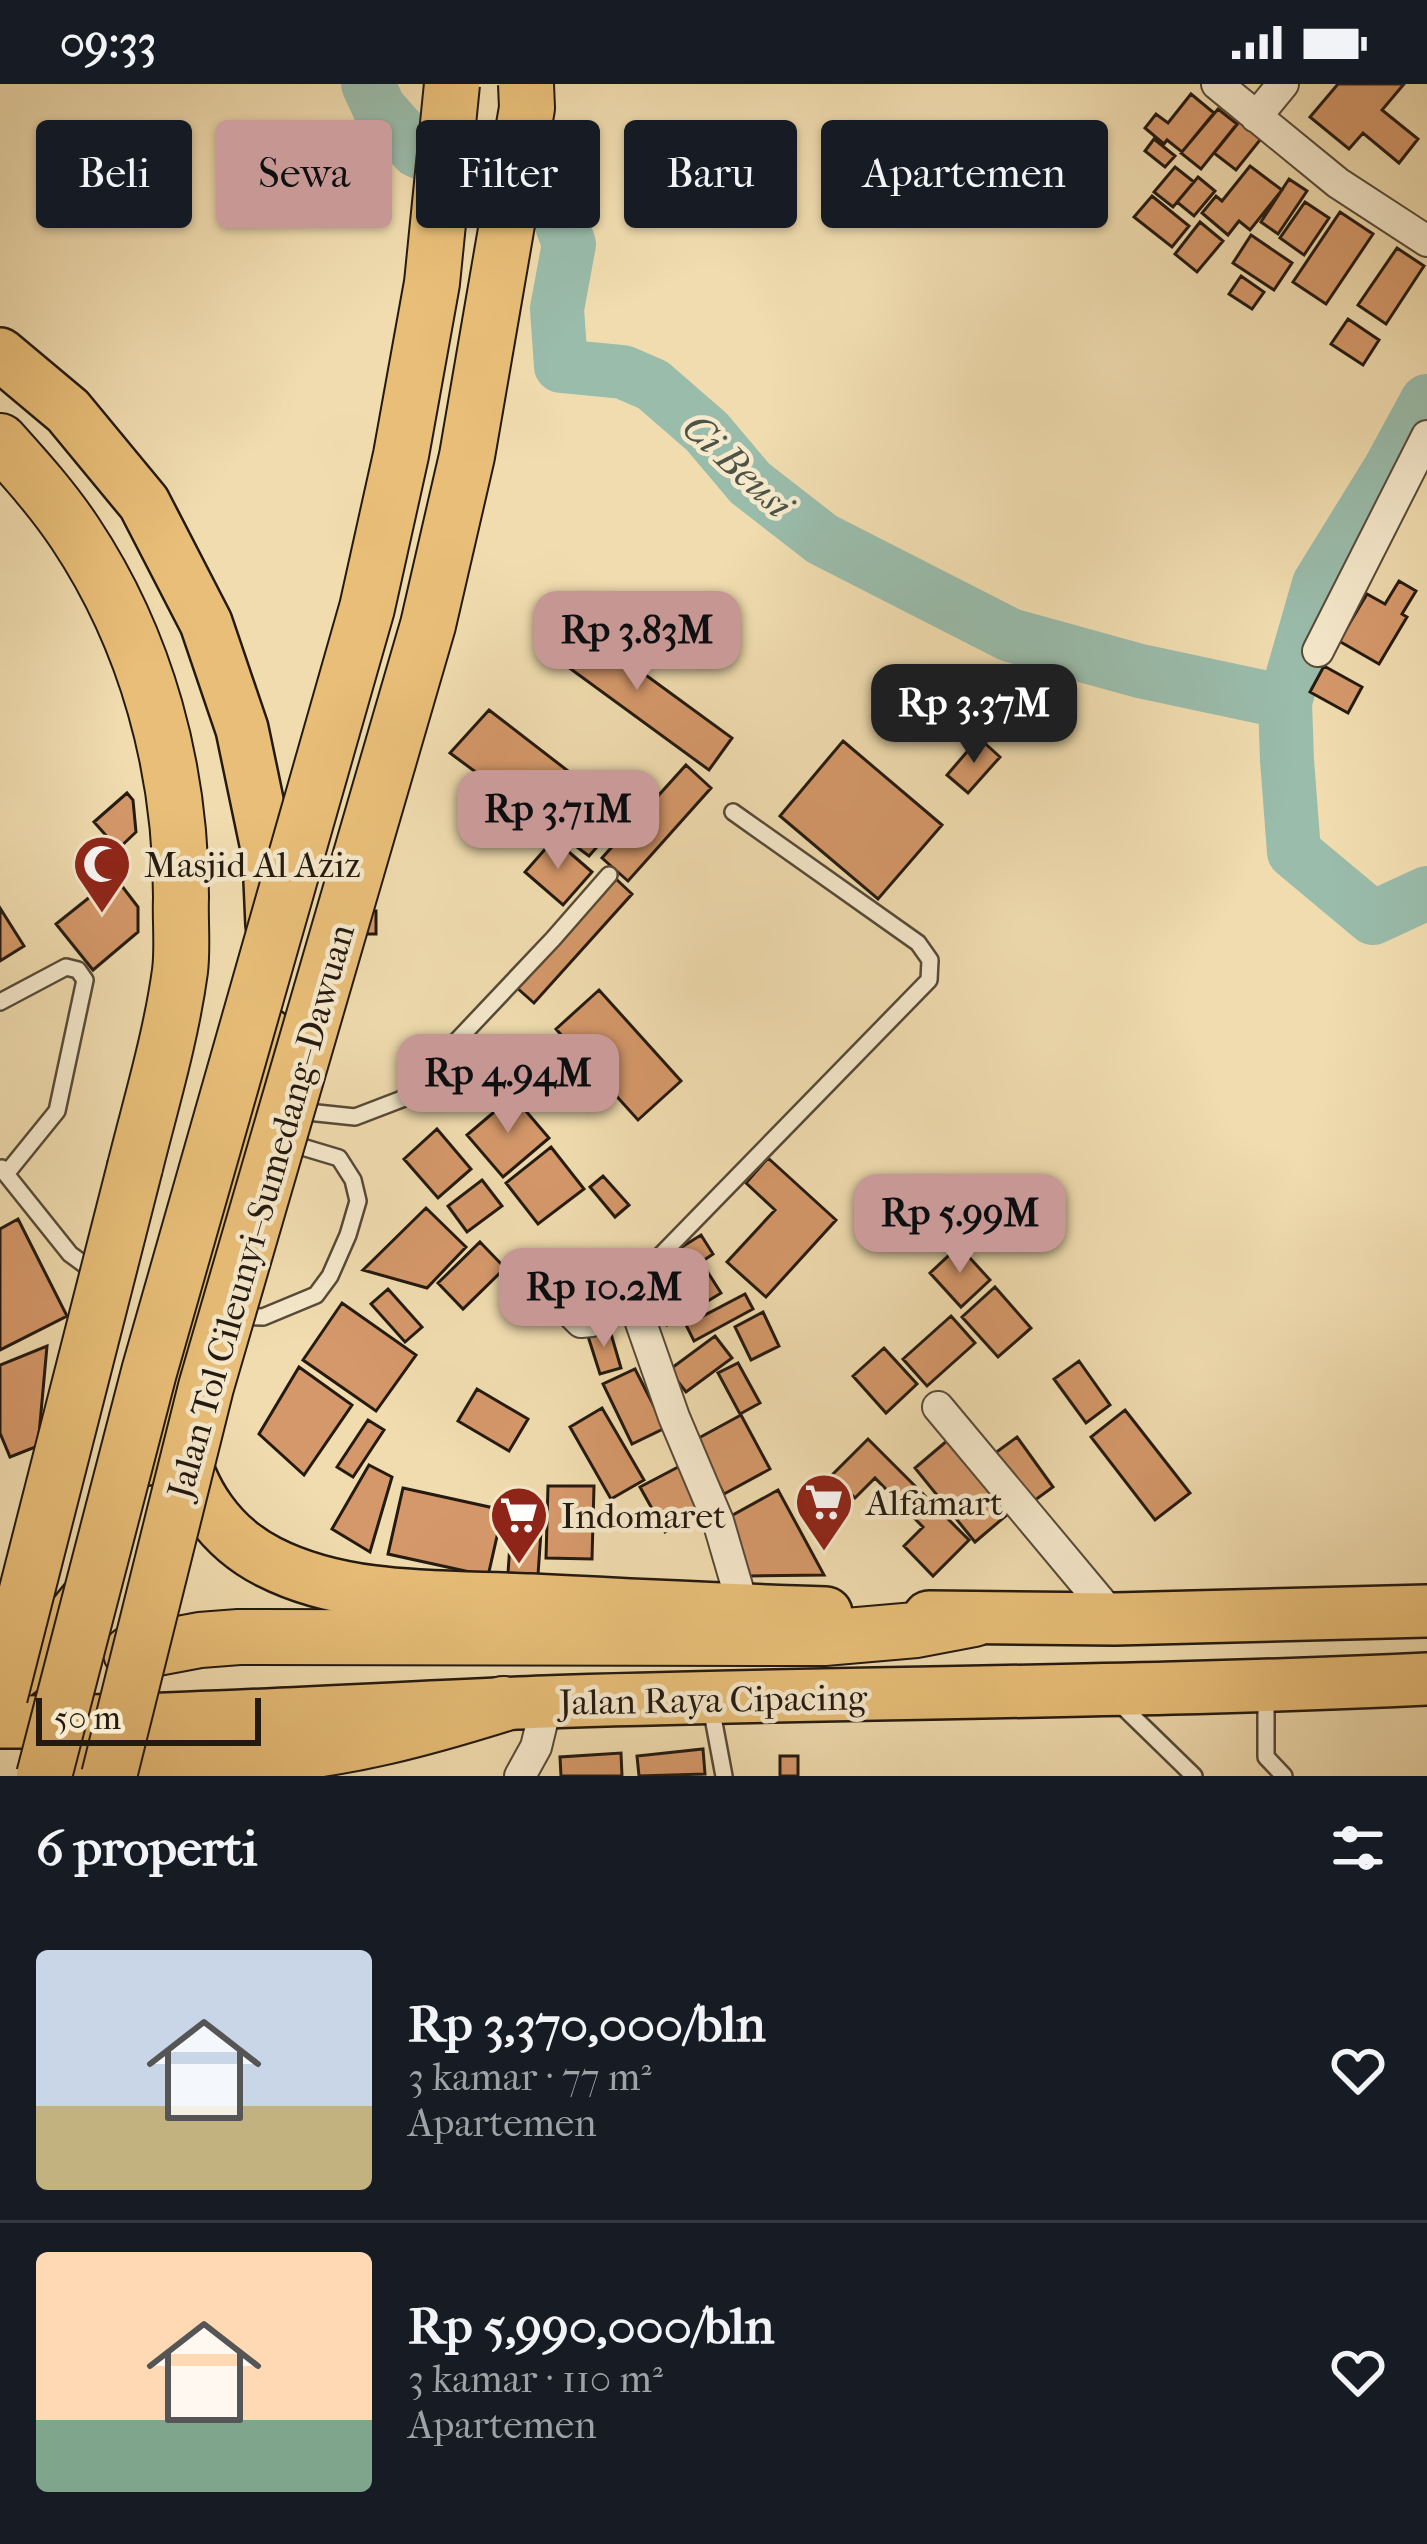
<!DOCTYPE html>
<html lang="id">
<head>
<meta charset="utf-8">
<style>
	:root { --surface:#171b24; --page:#20242c; --text:#f1f3f6; --muted:#9ea1a6; --line:#363941; --accent:#c59692 }
	body { margin:0; font-family:"IM FELL French Canon",serif; background:var(--page); color:var(--text); height:100vh; display:flex; flex-direction:column; font-size:45px; white-space:nowrap }
	* { box-sizing:border-box; margin:0 }
	p { font-size:39px; color:var(--muted) }
	.icon { flex:none; width:66px; height:66px; fill:none; stroke:currentColor; stroke-width:2; stroke-linecap:round; stroke-linejoin:round }
	.map { position:relative; height:1692px; overflow:hidden }
	.panel { display:flex; flex-direction:column; background:var(--surface); flex:1 }
	.panel>* { flex:none }
	.guide { position:absolute; left:36px; top:36px; width:1356px; height:108px; display:flex; gap:24px }
	.scale { position:absolute; left:36px; bottom:30px; width:225px; box-sizing:border-box; padding-left:12px; border:6px solid #241a10; border-top:0; font-size:33px; line-height:42px; white-space:nowrap; color:#241a10; -webkit-text-stroke:9px #f5e8cb; paint-order:stroke }
	.price { position:absolute; translate:-50% -102px; padding:0 27px; border-radius:24px; background:var(--accent); color:#111; font-size:39px; line-height:78px; filter:drop-shadow(0 3px 6px #0008) }
	.price::after { content:''; position:absolute; left:50%; top:72px; width:36px; height:27px; margin-left:-18px; background:inherit; clip-path:polygon(0 0,100% 0,50% 100%) }
	.price.current { background:#222; color:#fff }
	ul { padding:0; list-style:none }
	li { display:flex; align-items:center; gap:36px; height:300px; padding:0 36px }
	li+li { border-top:3px solid var(--line) }
	li span { display:grid; place-items:center; flex:none; width:336px; height:240px; border-radius:12px; color:#555 }
	li>.icon { margin-inline-start:auto }
	span .icon { width:144px; height:144px; fill:#fffc; stroke-width:1 }
	li b { font-size:51px }
	h2 { display:flex; justify-content:space-between; align-items:center; height:144px; padding:0 36px; font-size:51px }
	.pill { padding:0 42px; border-radius:12px; background:var(--surface); box-shadow:0 3px 9px #0004; font-size:42px; line-height:108px }
	.pill.current { background:var(--accent); color:#111 }
	.status { display:flex; justify-content:space-between; align-items:center; height:84px; padding:0 60px; background:var(--surface); direction:ltr }
	.status svg { height:33px; fill:currentColor }
	.map>svg:first-child { display:block }
</style>
</head>
<body>
<div class="status"><b>09:33</b><svg viewBox="0 0 49 12"><path d="M0 12V9h3v3zM5 12V6h3v6zM10 12V3h3v9zM15 12V0h3v12zM26 1h20v11H26zM47 4h2v5h-2z"/></svg></div>
<div class="map">
<svg width="1427" height="1692" viewBox="0 0 1427 1692">
	<rect width="100%" height="100%" fill="#f0dcaf"/>
	<filter id="stains"><feTurbulence type="fractalNoise" baseFrequency=".00167" numOctaves="4"/><feColorMatrix values="0 0 0 0 .2 0 0 0 0 .09 0 0 0 0 .02 0 0 0 .5 -.17"/></filter>
	<radialGradient id="worn" r=".72"><stop offset=".6" stop-color="#630" stop-opacity="0"/><stop offset="1" stop-color="#630" stop-opacity=".3"/></radialGradient>
	<g fill="none" stroke-linecap="round" stroke-linejoin="round">
		<path stroke="#9abcab" stroke-width="54" d="M368,0L379,24L417,67L555,122L569,160L557,225L561,282L623,288L653,301L707,348L750,399L822,455L1010,551L1140,587L1285,618
			M1427,317L1390,385L1319,500L1285,618L1287,676L1294,768L1373,834L1427,809"/>
	</g>
	<path fill="#d5986a" stroke="#241a10" stroke-width="3" d="M1338,0H1404L1382,26L1418,55L1399,79L1363,49L1349,65L1310,33Z
		M1191,10L1214,29L1182,68L1167,56L1164,60L1145,44L1156,30L1168,39Z
		M1218,25L1237,40L1201,85L1181,69Z
		M1243,33L1264,51L1236,86L1214,69Z
		M1154,55L1175,72L1165,83L1145,67Z
		M1250,82L1282,106L1250,146L1239,137L1228,151L1202,129L1216,112L1222,117Z
		M1175,83L1194,98L1173,123L1154,108Z
		M1198,93L1215,107L1194,132L1177,118Z
		M1289,95L1307,107L1278,150L1261,138Z
		M1152,112L1189,142L1172,163L1134,133Z
		M1305,118L1329,134L1304,171L1280,154Z
		M1340,128L1373,150L1326,220L1293,198Z
		M1200,138L1223,157L1197,188L1175,170Z
		M1251,151L1292,179L1274,206L1233,179Z
		M1397,164L1424,182L1386,240L1358,221Z
		M1241,192L1264,208L1252,225L1229,210Z
		M1348,235L1379,256L1363,281L1331,260Z
		M1399,497L1416,507L1402,530L1407,533L1379,580L1339,557L1367,510L1385,520Z
		M565,532L732,654L709,686L542,564Z
		M1324,582L1362,603L1348,629L1310,608Z
		M489,626L625,731L589,772L450,669Z
		M979,654L1000,673L968,709L947,691Z
		M843,657L942,741L878,815L780,732Z
		M686,681L711,704L628,797L602,774Z
		M127,709L133,716L136,748L118,765L94,738Z
		M554,755L592,788L563,821L525,788Z
		M115,793L138,823V848L93,886L56,840Z
		M615,794L632,810L534,919L516,903Z
		M0,824L24,862L0,877Z
		M350,827H376V850H349Z
		M599,906L681,997L638,1036L556,945Z
		M513,1012L549,1054L503,1093L467,1051Z
		M437,1045L471,1085L438,1114L404,1075Z
		M551,1063L584,1105L538,1140L506,1099Z
		M768,1074L836,1136L766,1213L727,1178L775,1126L746,1099Z
		M603,1092L629,1121L615,1133L590,1103Z
		M482,1096L502,1122L467,1148L448,1122Z
		M426,1124L466,1163L427,1204L363,1186Z
		M18,1135L67,1232L0,1266V1145Z
		M701,1151L713,1170L682,1191L669,1171Z
		M480,1158L505,1184L463,1225L438,1199Z
		M959,1162L990,1196L961,1223L930,1189Z
		M707,1187L721,1209L703,1220L690,1198Z
		M666,1188L689,1227L667,1241L644,1201Z
		M995,1203L1031,1244L998,1273L962,1233Z
		M388,1205L422,1243L405,1258L371,1220Z
		M745,1210L753,1225L694,1257L686,1241Z
		M342,1219L416,1271L376,1327L303,1276Z
		M763,1228L779,1262L751,1276L735,1243Z
		M951,1232L975,1259L927,1302L903,1275Z
		M609,1243L621,1284L600,1290L587,1249Z
		M715,1252L732,1274L686,1308L669,1286Z
		M47,1262L38,1362L10,1373L0,1349V1281Z
		M884,1264L917,1300L886,1329L853,1292Z
		M1079,1277L1110,1321L1086,1339L1054,1295Z
		M738,1279L760,1319L740,1330L718,1289Z
		M299,1283L352,1321L304,1391L259,1350Z
		M635,1285L665,1344L632,1360L603,1300Z
		M477,1305L528,1335L509,1367L458,1337Z
		M602,1324L644,1396L611,1415L570,1343Z
		M1125,1326L1190,1409L1155,1436L1091,1353Z
		M741,1331L770,1385L724,1410L695,1356Z
		M368,1336L384,1346L353,1393L337,1383Z
		M1017,1353L1053,1403L1027,1422L991,1372Z
		M868,1355L969,1456L933,1492L904,1462L923,1443L875,1394L855,1414L832,1391Z
		M948,1356L1008,1430L975,1458L915,1384Z
		M369,1381L392,1393L370,1468L332,1445Z
		M682,1381L706,1426L665,1448L640,1403Z
		M548,1402H594L592,1475L546,1474Z
		M403,1404L503,1426L488,1492L388,1470Z
		M778,1406L824,1491L749,1492L731,1432Z
		M512,1431L542,1433L538,1491L508,1489Z
		M703,1665L705,1690L639,1692L637,1672Z
		M621,1669L622,1692H561L560,1673Z
		M780,1672H798V1692H780Z"/>
	<g fill="none" stroke-linecap="round" stroke-linejoin="round">
		<defs>
			<path id="service" d="M0,918L66,883L78,886L85,896L57,1027L6,1090L2,1084
				M298,1027L355,1033L402,1015L553,855L609,791
				M6,1090L70,1170L96,1189
				M622,1211L929,896L930,876L918,859L733,728
				M236,1232L263,1233L316,1211L330,1192L348,1151L358,1117L353,1096L339,1074L289,1059
				M1266,1606V1673L1284,1692
				M1119,1619L1194,1692
				M711,1623L724,1692"/>
			<path id="minor" d="M1217,0L1338,99L1427,157
				M1256,33L1283,0
				M1318,567L1427,352
				M537,1194L581,1238L592,1237L622,1211L632,1213L674,1333L718,1437L744,1526
				M938,1323L1115,1535
				M520,1692L536,1663L547,1618"/>
			<path id="trunk" d="M0,270L68,327L144,419L206,539L242,645L269,774L272,841
				M180,1356C189,1408 221,1454 269,1478C347,1518 445,1512 531,1516C629,1521 727,1526 826,1529
				M148,1375C197,1237 242,1094 266,949
				M929,1533L1115,1535L1427,1527
				M0,1602L43,1569L92,1509
				M0,1638C182,1638 363,1625 545,1618C839,1608 1133,1609 1427,1595"/>
			<path id="motorway" d="M0,357C27,387 53,416 75,449C147,557 181,685 181,813C180,837 183,863 180,887C171,953 151,1019 135,1083
				M131,1569L200,1556L239,1553L824,1554L916,1546L974,1535
				M68,1692C134,1674 201,1676 269,1671C350,1665 426,1644 503,1620"/>
		</defs>
		<use href="#service" stroke="#574a38" stroke-width="20"/>
		<use href="#minor" stroke="#574a38" stroke-width="34"/>
		<use href="#trunk" stroke="#241a10" stroke-width="56"/>
		<use href="#motorway" stroke="#241a10" stroke-width="58"/>
		<use href="#service" stroke="#f5e8cb" stroke-width="15"/>
		<use href="#minor" stroke="#f5e8cb" stroke-width="30"/>
		<use href="#trunk" stroke="#e8be78" stroke-width="51"/>
		<use href="#motorway" stroke="#e8be78" stroke-width="54"/>
		<defs>
			<path id="motorway-bridge" d="M0,1612L135,1083
				M44,1692L149,1288L367,524L401,371L432,199L452,0
				M109,1692L206,1303L428,541L467,372L527,24L526,0"/>
		</defs>
		<use href="#motorway-bridge" stroke="#241a10" stroke-width="58" stroke-linecap="butt"/>
		<use href="#motorway-bridge" stroke="#e8be78" stroke-width="54"/>
	</g>
	<defs>
		<symbol id="mosque-pin" viewBox="-11 -11 22 30"><path d="M0 17L-7.5 6A9.5 9.5 0 1 1 7.5 6Z" fill="#8f2418" stroke="#f5e8cb"/><path d="M3.5-4.9A6 6 0 1 0 3.5 4.9A5 5 0 1 1 3.5-4.9Z" fill="#fff"/></symbol>
		<symbol id="supermarket-pin" viewBox="-11 -11 22 30"><path d="M0 17L-7.5 6A9.5 9.5 0 1 1 7.5 6Z" fill="#8f2418" stroke="#f5e8cb"/><path d="M-6-5.5h2.5l.6 2H6L4.5 2H-2.5L-4.4-4H-6ZM-1.5 3.2a1.3 1.3 0 1 0 .1 0ZM3 3.2a1.3 1.3 0 1 0 .1 0Z" fill="#fff"/></symbol>
	</defs>
	<g fill-rule="evenodd">
		<use href="#mosque-pin" x="69" y="747" width="66" height="90"/>
		<use href="#supermarket-pin" x="791" y="1385" width="66" height="90"/>
		<use href="#supermarket-pin" x="486" y="1398" width="66" height="90"/>
	</g>
	<g text-anchor="middle" stroke-width="9" stroke-linejoin="round" paint-order="stroke">
		<g font-size="36" fill="#241a10" stroke="#f5e8cb" text-anchor="start">
			<text x="144" y="793">Masjid Al Aziz</text>
			<text x="866" y="1431">Alfamart</text>
			<text x="561" y="1444">Indomaret</text>
		</g>
		<g font-size="36" fill="#241a10" stroke="#f5e8cb">
			<text transform="translate(260 1127) rotate(-74)" y="13">Jalan Tol Cileunyi–Sumedang–Dawuan</text>
			<text transform="translate(713 1615) rotate(-1)" y="13">Jalan Raya Cipacing</text>
		</g>
		<g font-size="39" font-style="italic" fill="#4d5346" stroke="#f5e8cb">
			<text transform="translate(738 381) rotate(43)" y="14">Ci Beusi</text>
		</g>
	</g>
	<rect width="100%" height="100%" filter="url(#stains)"/>
	<rect width="100%" height="100%" fill="url(#worn)"/>
</svg>
<div class="scale">50 m</div>
<b class="price" style="left:637px;top:609px">Rp 3.83M</b>
<b class="price current" style="left:974px;top:682px">Rp 3.37M</b>
<b class="price" style="left:558px;top:788px">Rp 3.71M</b>
<b class="price" style="left:508px;top:1052px">Rp 4.94M</b>
<b class="price" style="left:960px;top:1192px">Rp 5.99M</b>
<b class="price" style="left:604px;top:1266px">Rp 10.2M</b>
<div class="guide">
<a class="pill">Beli</a>
<a class="pill current">Sewa</a>
<a class="pill">Filter</a>
<a class="pill">Baru</a>
<a class="pill">Apartemen</a>
</div>
</div>
<section class="panel">
<h2>6 properti<svg class="icon" aria-label="filters" viewBox="0 0 24 24"><path d="M4 7h16M4 17h16"/><circle cx="9" cy="7" r="2"/><circle cx="15" cy="17" r="2"/></svg></h2>
<ul>
<li><span style="background:linear-gradient(#c9d6e8 65%,#c2b280 0)"><svg class="icon" aria-label="home" viewBox="0 0 24 24"><path d="M3 11l9-7 9 7M6 9v11h12V9"/></svg></span><div><b>Rp 3,370,000/bln</b><p>3 kamar · 77 m²</p><p>Apartemen</p></div><svg class="icon" aria-label="heart" viewBox="0 0 24 24"><path d="M12 20l-8-8c-3-5 5-10 8-4 3-6 11-1 8 4z"/></svg></li>
<li><span style="background:linear-gradient(#ffd9b3 70%,#7fa58c 0)"><svg class="icon" aria-label="home" viewBox="0 0 24 24"><path d="M3 11l9-7 9 7M6 9v11h12V9"/></svg></span><div><b>Rp 5,990,000/bln</b><p>3 kamar · 110 m²</p><p>Apartemen</p></div><svg class="icon" aria-label="heart" viewBox="0 0 24 24"><path d="M12 20l-8-8c-3-5 5-10 8-4 3-6 11-1 8 4z"/></svg></li>
</ul>
</section>
</body>
</html>
